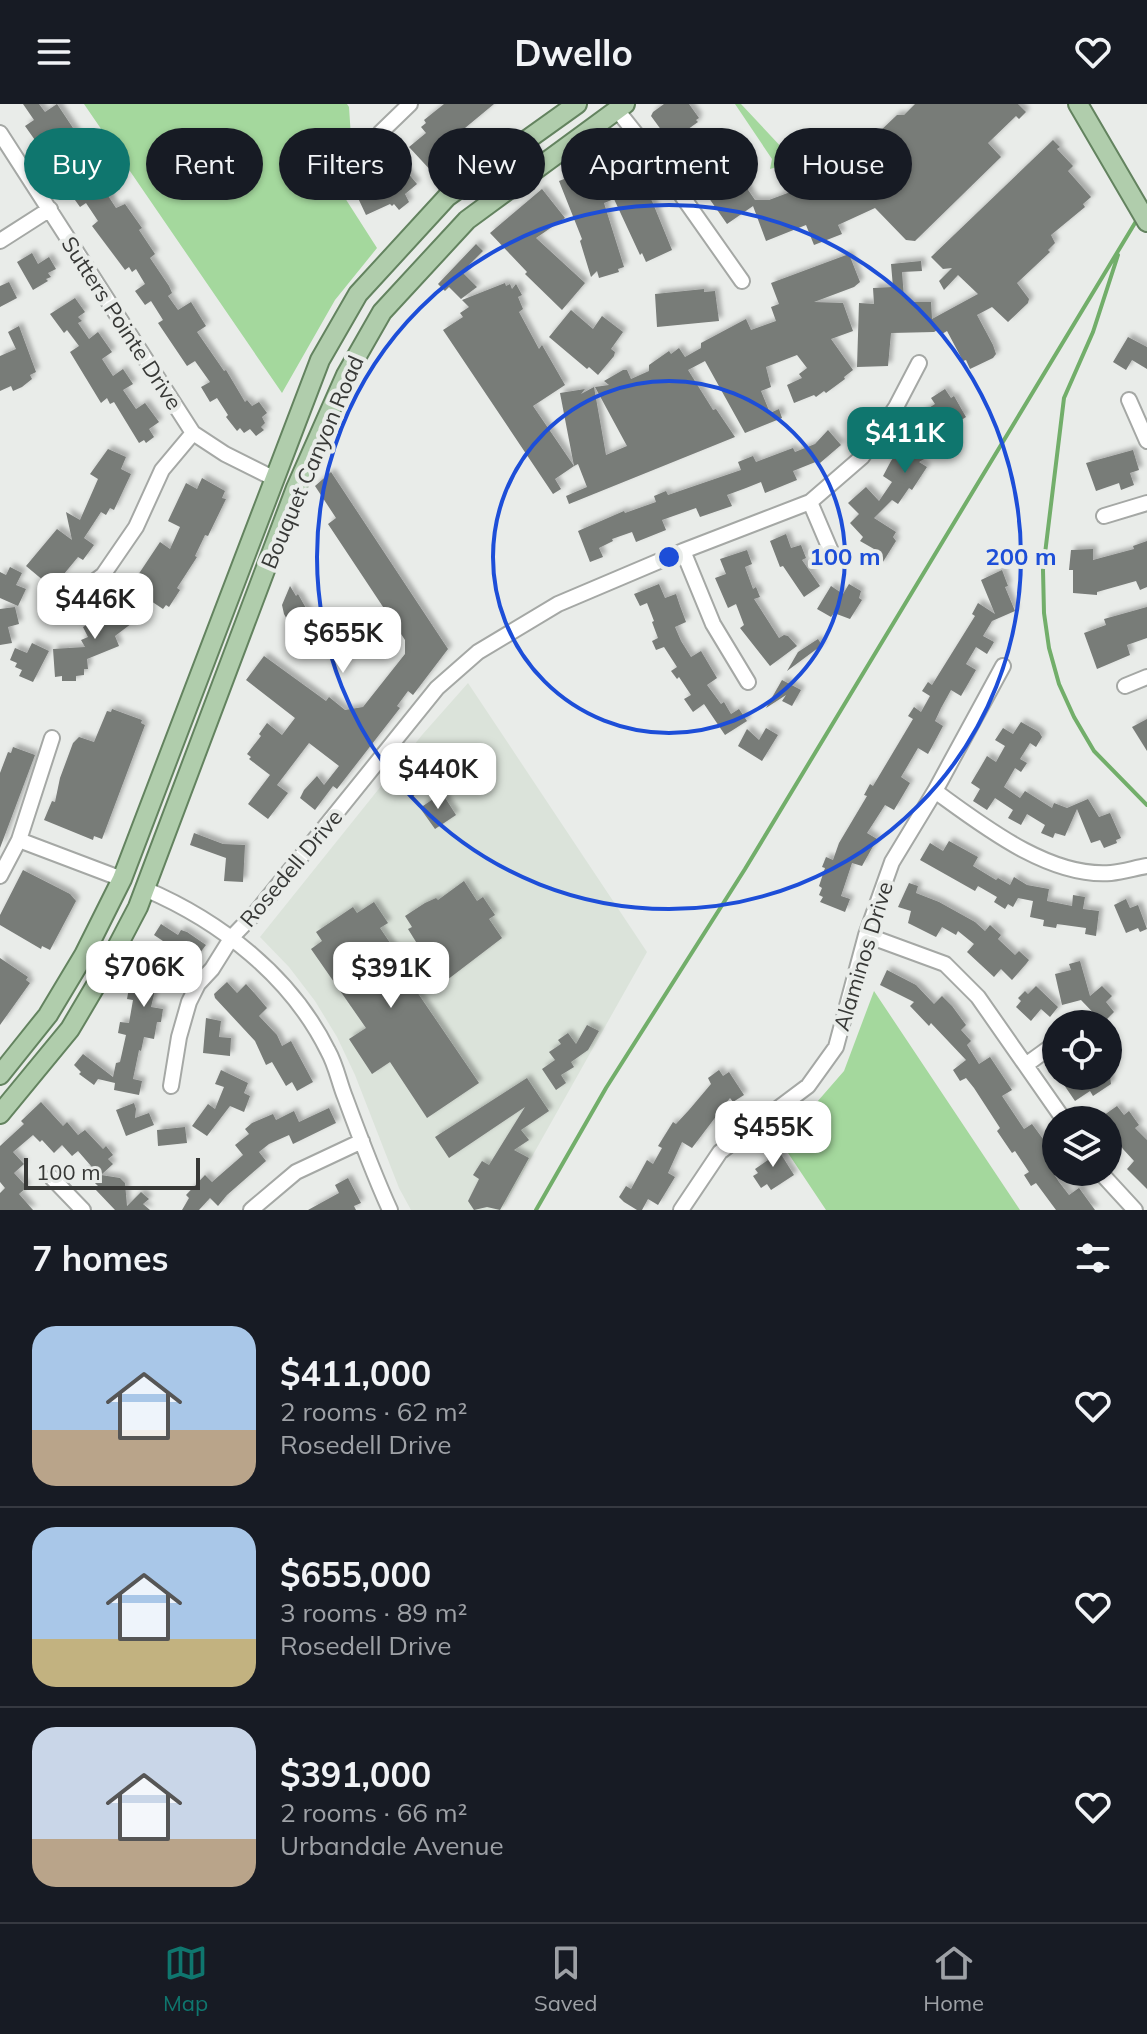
<!DOCTYPE html>
<html lang="en">
<head>
<meta charset="utf-8">
<style>
	:root { --surface:#171b24; --page:#242831; --text:#f1f3f6; --muted:#9ea1a6; --line:#363941; --accent:#0f766e }
	body { margin:0; font-family:Mulish,sans-serif; background:var(--page); color:var(--text); height:100vh; display:flex; flex-direction:column; font-size:30px; white-space:nowrap }
	* { box-sizing:border-box; margin:0 }
	p { font-size:26px; color:var(--muted) }
	.icon { flex:none; width:44px; height:44px; fill:none; stroke:currentColor; stroke-width:2; stroke-linecap:round; stroke-linejoin:round }
	.map { position:relative; height:1106px; overflow:hidden }
	.side { display:flex; flex-direction:column; background:var(--surface); flex:1 }
	.side>* { flex:none }
	.banner { position:absolute; left:24px; top:24px; width:1100px; height:72px; display:flex; gap:16px }
	.fabs { position:absolute; left:1042px; top:906px; display:grid; gap:16px }
	.fabs a { display:grid; place-items:center; width:80px; height:80px; border-radius:50%; background:var(--surface); box-shadow:0 2px 6px #0004; font-size:40px }
	.scale { position:absolute; left:24px; bottom:20px; width:176px; box-sizing:border-box; padding-left:8px; border:4px solid #373836; border-top:0; font-size:22px; line-height:28px; white-space:nowrap; color:#373836; -webkit-text-stroke:6px #e9ece9; paint-order:stroke }
	.price { position:absolute; translate:-50% -68px; padding:0 18px; border-radius:16px; background:#fff; color:#222; font-size:26px; line-height:52px; filter:drop-shadow(0 2px 4px #0008) }
	.price::after { content:''; position:absolute; left:50%; top:48px; width:24px; height:18px; margin-left:-12px; background:inherit; clip-path:polygon(0 0,100% 0,50% 100%) }
	.price.on { background:var(--accent); color:#fff }
	ul { padding:0; list-style:none }
	li { display:flex; align-items:center; gap:24px; height:200px; padding:0 32px }
	li+li { border-top:2px solid var(--line) }
	li span { display:grid; place-items:center; flex:none; width:224px; height:160px; border-radius:24px; color:#555 }
	li>.icon { margin-inline-start:auto }
	span .icon { width:96px; height:96px; fill:#fffc; stroke-width:1 }
	li b { font-size:34px }
	h2 { display:flex; justify-content:space-between; align-items:center; height:96px; padding:0 32px; font-size:34px }
	.chip { padding:0 28px; border-radius:36px; background:var(--surface); box-shadow:0 2px 6px #0004; font-size:28px; line-height:72px }
	.chip.on { background:var(--accent); color:#fff }
	header { display:flex; justify-content:space-between; align-items:center; height:104px; padding:0 32px; background:var(--surface); font-size:36px; font-weight:700 }
	.tabs { display:flex; justify-content:space-around; align-items:center; height:112px; border-top:2px solid var(--line); background:var(--surface); font-size:22px; color:var(--muted) }
	.tabs a { display:grid; justify-items:center; gap:4px }
	.tabs .on { color:var(--accent) }
	.map>svg:first-child { display:block }
</style>
</head>
<body>
<header><svg class="icon" aria-label="menu" viewBox="0 0 24 24"><path d="M4 6h16M4 12h16M4 18h16"/></svg>Dwello<svg class="icon" aria-label="heart" viewBox="0 0 24 24"><path d="M12 20l-8-8c-3-5 5-10 8-4 3-6 11-1 8 4z"/></svg></header>
<div class="map">
<svg width="1147" height="1106" viewBox="0 0 1147 1106">
	<defs>
		<filter id="shadow"><feDropShadow dx="4" dy="-4" stdDeviation="2" flood-color="#0004"/></filter>
	</defs>
	<rect width="100%" height="100%" fill="#e9ece9"/>
	<path fill="#dbe3da" d="M468,579L647,848L502,1106H411L399,1084L355,971L337,933L315,897L289,863L260,833L422,631Z"/>
	<path fill="#a4d89d" d="M84,0H347L349,3L352,48L345,94L377,144L335,196L282,289Z
		M735,0H741L785,47H791L794,41L802,53L800,54L797,47L776,56L777,63L770,65L772,55Z
		M874,887L1020,1106H826L774,1028L817,998L844,967Z"/>
	<g fill="none" stroke-linecap="round" stroke-linejoin="round">
		<path stroke="#72ae6a" stroke-width="4" d="M1118,151L1093,228L1064,294L1043,466L1044,509L1049,544L1059,580L1074,613L1094,647L1147,701
			M536,1106L606,984L745,765L1138,114"/>
	</g>
	<path fill="#787b78" filter="url(#shadow)" d="M23,0H39L45,8L57,0L79,33L82,31L92,45L82,51L86,57L70,68L111,72L101,79L103,84L116,104L125,100L142,124L139,126L155,150L150,154L169,182L172,189L168,192L178,206L191,198L206,222L197,228L224,267L226,266L245,298L247,296L252,302L259,298L267,309L262,313L265,319L261,323L264,326L256,332L250,325L244,329L240,324L237,327L226,313L228,311L217,294L210,298L201,283L210,278L195,257L187,262L158,219L163,216L151,197L145,201L135,187L145,180L136,165L132,168L129,163L125,166L92,122L98,117L86,99L80,103L70,89L78,84L65,65L60,69L50,55L59,50L50,37L42,36L37,39L25,22L34,16Z
		M444,0H494L436,48L444,62L434,70L409,43L426,29L421,23L426,19L424,16Z
		M664,0H689L699,14L696,16L698,18L670,38L651,12L653,8Z
		M915,0H1018L1026,8L1019,15L1016,12L988,39L1001,53L915,137L906,136L875,104L838,121L842,130L814,141L806,121L766,137L753,102L727,120L681,54L706,34L710,37L713,35L755,96H769L844,68L859,53V47L897,11H904Z
		M1053,36L1060,43L1057,45L1073,62L1068,67L1091,93L1083,100L1085,103L1051,131L1055,139L1048,146L1050,148L1017,179L1029,195L1028,199L1008,218L992,203L977,211L993,241L996,250L993,254L970,265L966,256L963,257L947,227L942,230L939,225L934,228L891,229L888,262L857,263L859,199L874,200L873,184L893,183L891,160L921,157L922,167L902,168L904,194H909V198H931L932,215L978,190L958,171L944,186L939,177L952,164L943,165L931,153Z
		M623,52L641,94L648,91L652,97L672,146L646,158L642,149L640,151L614,95L604,99L624,163L618,165L619,168L599,174L597,167L591,173L580,137L582,135L559,77Z
		M397,56L417,80L405,90L409,98L399,106L394,100L392,102L390,100L366,111L358,94L354,96L348,83L360,78L364,87L391,66L389,63Z
		M542,85L565,114L536,134L585,179L562,206L525,170L527,168L490,129Z
		M476,140L483,147L462,168L477,183L461,195L449,183L445,187L438,180Z
		M32,149L38,160L49,153L56,165L48,169L51,173L46,175L48,177L33,186L17,158Z
		M849,150L860,178L854,183L814,198L843,199L853,227L831,235L853,266L844,273L845,275L826,289L824,287L816,293L814,291L794,299L787,281L802,274L799,270L807,264L797,251L766,263L771,283L761,287L770,309L779,305L782,314L745,329L705,257L688,266L713,306L716,305L735,333L569,400L566,392L587,383L578,360L574,362L560,289L585,285L581,290L594,283L606,351L627,342L595,283L609,281L604,277L623,266H627L631,275L649,267V261L669,247L671,250L679,244L685,253L701,244V239L746,215L751,226L776,217L771,203L779,200L771,179Z
		M9,178L17,194L0,203V182Z
		M505,179L506,182L510,180L512,185L516,180L522,191L518,193L523,205L519,208L539,245L542,241L565,281L533,302L574,362L555,375L561,385L553,390L443,226L463,213L460,209L469,203L462,196Z
		M704,185V188L715,187L719,217L657,223L655,190Z
		M75,194L85,208L78,213L82,217L78,219L89,235L98,228L112,248L102,255L113,272L123,265L133,280L123,286L136,305L145,299L159,318L149,325L154,333L146,339L144,336L139,339L114,298L110,300L107,294L101,299L70,248L79,242L67,226L64,229L50,210Z
		M571,206L593,225L602,212L623,228L611,245L615,248L614,252L598,271L589,263L587,265L549,233Z
		M19,222L36,268L30,271L32,275L22,283L13,287L11,282L0,287V252L16,245L8,228Z
		M1128,233L1147,243V265L1132,256L1126,266L1113,258Z
		M945,285L951,294L954,292L966,313L947,325L952,336L944,340L945,343L919,358L927,363L912,386L909,384L898,400L892,396L874,414L896,428L893,433L896,437L881,461L869,453L874,445L860,437L863,433L850,419L859,410L848,399L866,383L879,397L892,378L883,372L891,357L902,342L908,346L910,342L917,346L925,334L918,321L926,317L921,309L935,300L931,294Z
		M828,326L841,341L820,359L818,357L793,367L797,376L765,389L761,378L746,384L727,391L732,402L700,413L696,404L662,416L666,426L636,438L632,428L612,435L613,437L599,444L603,453L590,458L578,427L624,407L625,409L656,398L654,392L666,387L668,391L741,366L738,358L753,352L756,358L793,344L795,348L815,340Z
		M108,345L126,353L121,365L131,370L114,406L110,404L106,411L101,408L84,434L94,441L83,456L78,453L59,476L51,469L44,477L26,462L57,425L72,436L66,408L80,416L98,375L90,370Z
		M1133,346L1139,366L1130,369L1134,381L1121,386L1119,379L1096,387L1086,359Z
		M331,368L448,545L413,591L408,587L397,602L400,604L337,685L333,682L315,706L300,694L304,686L317,672L324,681L339,662L309,639L277,681L288,689L268,715L248,700L270,671L249,655L251,653L247,650L261,632L259,630L267,619L282,631L295,614L246,576L264,552L326,597L329,593L345,606L363,603L405,550V536L328,420L336,414L315,382Z
		M202,374L225,387L222,394L226,395L208,432L205,431L195,452L197,453L177,484L180,486L169,503L166,501L163,505L142,491L146,484L134,477L160,438L170,445L180,423L168,417L186,379L197,385Z
		M786,430L791,444L801,441L806,454L802,456L820,482L804,493L783,462L780,463L770,437Z
		M1147,437V483L1140,486L1136,477L1097,488V491L1073,489V466H1069L1071,446L1093,445V456L1134,445L1133,442Z
		M747,446L752,460L745,463L753,485L756,483L760,493L754,495L779,534L784,531L788,532L797,542L770,562L740,524L744,521L736,500L728,504L715,474L726,470L720,455Z
		M10,463L22,469L16,481L26,485L18,502L0,494V468L6,471Z
		M1002,466L1008,482L1005,483L1015,507L992,517L983,532L994,538L987,550L976,543L966,560L976,566L961,592L951,586L941,604L935,617L943,622L935,637L928,650L918,644L901,673L910,679L903,691L894,706L885,701L867,729L877,735L862,762L852,759L841,792L850,795L845,808L820,798L823,793L819,791L822,784L819,782L825,764L822,763L826,753L833,756L839,739L867,692L864,691L870,680L873,682L913,615L908,612L914,603L921,608L930,592L922,587L928,578L932,581L975,512L972,510L978,499L995,510L981,476Z
		M659,480L665,494L676,490L680,502L686,518L675,523L681,537L691,553L701,547L717,574L707,581L721,600L724,598L731,610L739,605L747,617L725,631L704,600L693,608L684,595L691,591L679,573L677,575L671,567L677,563L664,543L656,546L652,537L658,534L652,518L654,517L647,499L640,502L634,490Z
		M849,480L861,487L859,494L862,496L850,515L834,509L831,513L817,505L831,482L843,490Z
		M290,482L296,492L298,490L312,515L304,526L291,516L289,519L284,510L282,501Z
		M118,496L125,505L134,498L144,510L115,532L119,542L87,555L88,565H84V571L76,572V577H62V572L55,573L53,545L85,543L81,536L88,533L83,523L107,509L104,505Z
		M15,503L19,520L8,523L12,539L0,541V505Z
		M1147,503V534L1127,541L1130,551L1097,565L1084,529L1106,521L1104,515Z
		M818,535L822,541L787,567L798,548Z
		M32,539L49,547L33,578L19,572L22,566L15,563L17,559L10,556L15,544L27,549Z
		M782,576L801,586L792,602L782,597L786,591L766,604Z
		M112,605L142,616L141,619L145,621L102,735L94,732L93,736L44,716L52,697L55,698L60,674L73,639L79,633L94,638L107,607L111,608Z
		M1147,615V647L1132,623Z
		M1021,618L1039,628L1042,633L1036,643L1030,639L1020,655L1027,659L1021,668L1015,664L1004,683L1020,694L1025,687L1052,704L1054,699L1067,704L1088,695L1099,713L1110,709L1121,734L1116,736L1117,739L1104,744L1100,736L1091,739L1077,705L1065,732L1055,729L1053,734L1041,729L1045,721L1027,710L1021,721L1008,714L1013,706L995,694L987,706L973,697L980,685L971,679L980,664L987,652L996,658L1005,642L995,636L1003,624L1013,630Z
		M766,624L778,631L762,657L738,642L747,625L759,636Z
		M13,643L35,651L0,744V669L8,648L11,649Z
		M413,652L433,667L413,693L393,677Z
		M442,689L456,711L435,725L420,704Z
		M194,729L223,740L245,741L243,778L224,777L226,754L190,741Z
		M949,737L978,753L973,762L996,776L998,774L1010,781L1014,773L1027,781L1049,785L1047,797L1072,802L1073,791L1085,793L1083,805L1099,807L1096,832L1085,830L1086,824L1057,820L1056,824L1043,822L1044,816L1030,813L1033,797L1018,794L1013,803L1008,800L1005,805L994,798L997,793L978,782L975,787L920,756L930,739L943,747Z
		M23,766L70,790L76,797L50,846L42,842L41,845L0,821V811Z
		M464,777L477,797L483,793L495,811L489,815L502,834L447,876L440,866L437,868L426,854L408,825L412,823L405,812L425,799L436,794L438,796Z
		M909,779L918,782L916,789L939,798L975,818L985,827L990,821L1001,831L998,835L1015,851L1019,847L1029,856L1026,860L1012,876L1001,865L994,873L967,848L974,840L958,827L956,831L942,823L936,833L908,819L911,807L898,803Z
		M1126,795L1130,804L1138,801L1147,825L1140,828L1138,824L1126,829L1114,801Z
		M374,798L388,819L380,824L421,885L417,888L479,979L427,1014L390,958L372,970L349,935L366,924L311,845L322,837L316,828L353,803L357,809Z
		M161,820L178,831L181,826L187,828L206,841L196,854L187,848L172,878L165,874L160,885L156,882L151,903L163,905L161,918H157L154,935L144,933L141,947L139,946L133,975L142,977L139,991L114,986L115,979L98,975L94,981L79,970L81,968L74,961L83,950L113,973L116,959L120,958L126,931L118,929L120,918L129,919L133,896L127,895L129,884L132,885L149,850L155,853L163,837L154,831Z
		M0,854L28,873L26,876L30,879L0,921Z
		M1080,857L1090,892L1102,882L1112,892L1106,898L1114,908L1103,919L1081,896L1062,901L1055,870L1071,866L1069,860Z
		M887,866L916,881L934,900L942,892L952,902L966,921L961,926L971,937L967,941L979,960L990,953L1012,986L1002,992L1024,1025L1032,1020L1054,1050L1045,1056L1059,1078L1069,1091L1079,1084L1095,1106H1056L1036,1079L1031,1082L1024,1071L1029,1068L1015,1047L1012,1049L997,1027L1000,1024L974,984L966,974L960,977L953,966L966,956L931,919L929,922L910,902L914,898L880,881Z
		M227,878L237,889L246,880L256,891L267,904L259,912L277,931L282,942L291,937L313,978L297,987L292,978L286,982L272,958L266,961L255,937L215,894L214,890Z
		M1036,882L1058,903L1050,913L1041,905L1031,917L1016,903L1021,897L1018,894L1025,887L1028,890Z
		M206,914L221,917L219,933L231,934L230,952L203,949Z
		M587,921L599,927L588,946L571,958L574,963L561,971L566,979L556,986L542,965L555,956L549,948L561,940L558,936L568,929L576,940Z
		M221,966L248,979L244,989L250,992L244,1008L230,1002L207,1032L192,1022L208,1000L215,1005L224,983L215,980Z
		M719,966L723,972L729,968L744,991L733,998L730,994L692,1044L682,1038L668,1069L675,1073L658,1101L648,1095L642,1106H637L624,1098L619,1093L626,1082L631,1085L647,1056L653,1060L662,1044L658,1042L673,1018L676,1020L689,1006L711,980L708,974Z
		M1058,972H1110L1111,980L1093,992L1090,987L1075,997Z
		M527,974L549,1007L521,1026L529,1036L514,1046L529,1054L500,1106L487,1103L474,1106L468,1097L479,1075L473,1071L482,1057L489,1061L525,1003L449,1054L435,1033Z
		M41,998L63,1022L67,1018L78,1031L85,1026L103,1045L106,1042L113,1051L108,1055L113,1060L101,1071L120,1074L125,1079L127,1102L141,1088L149,1095L143,1100L150,1106H115L95,1085L98,1082L84,1068L91,1062L78,1047L72,1052L62,1041L54,1049L42,1036L40,1038L33,1031L13,1048L24,1060L14,1069L27,1083L19,1090L33,1106H0V1089L5,1084L0,1078V1042L24,1020L21,1017Z
		M134,999L136,1005L135,1014L149,1009L154,1021L126,1032L116,1006Z
		M1117,1002L1124,1011L1129,1007L1139,1021L1135,1024L1147,1036V1085L1127,1065L1134,1057L1123,1045L1108,1023V1016H1097Z
		M329,1004L336,1019L293,1040L289,1031L269,1040L259,1048L266,1057L227,1091L218,1102L210,1094L199,1106H182L189,1094L186,1091L205,1071L212,1078L243,1051L235,1041L249,1030L245,1025L252,1019L273,1010L276,1016L294,1007L299,1018Z
		M185,1023L187,1039L158,1042L157,1026Z
		M774,1039L794,1071L771,1086L767,1080L761,1084L753,1072L758,1069L755,1065L768,1056L763,1047Z
		M348,1074L361,1099L354,1102L356,1106H308L339,1089L335,1081Z"/>
	<g fill="none" stroke-linecap="round" stroke-linejoin="round">
		<defs>
			<path id="minor" d="M617,6L656,55L742,177
				M0,29L193,329L225,350L275,375
				M380,29L410,0
				M0,137L50,105
				M1129,296L1147,337
				M810,398L833,452
				M1104,412L1147,399
				M683,447L713,520L748,578
				M53,509L103,471L136,423L162,366L193,329
				M1125,582L1147,573
				M935,687C982,721 1049,774 1111,769C1123,768 1135,764 1147,762
				M19,736L122,775
				M0,772L19,736L52,634
				M145,785C220,817 291,872 328,947C336,961 339,978 345,993C359,1031 373,1069 390,1106
				M866,831L945,860L978,893L1064,1016
				M1027,960L1056,939
				M171,982L179,933L189,898L198,880L212,865L232,833L258,806L437,584L478,548L558,500L683,447L810,398L862,353L896,303L919,259
				M1100,1068L1135,1106
				M52,1074L83,1106
				M251,1106L296,1068L362,1037
				M681,1106L720,1048L808,982L836,943L866,831L892,758L935,687L1003,562"/>
			<path id="major" d="M1078,0L1147,118
				M0,971L48,911L84,851L122,775L320,256L358,190L447,93L577,0
				M0,1010L70,925L106,864L138,803L296,384L346,271L382,208L467,116L625,0"/>
		</defs>
		<use href="#minor" stroke="#a5a8a5" stroke-width="18"/>
		<use href="#major" stroke="#63835f" stroke-width="22"/>
		<use href="#minor" stroke="#fff" stroke-width="14"/>
		<use href="#major" stroke="#b0cdac" stroke-width="18"/>
	</g>
	<g fill="none" stroke="#1d4ed8" stroke-width="4">
		<circle cx="669" cy="453" r="176"/>
		<circle cx="669" cy="453" r="352"/>
	</g>
	<g text-anchor="middle" stroke-width="8" stroke-linejoin="round" paint-order="stroke">
		<g font-size="22" fill="#373836" stroke="#e9ece9">
			<text transform="translate(122 219) rotate(57)" y="8">Sutters Pointe Drive</text>
			<text transform="translate(312 358) rotate(-67)" y="8">Bouquet Canyon Road</text>
			<text transform="translate(291 764) rotate(-50)" y="8">Rosedell Drive</text>
			<text transform="translate(863 852) rotate(-73)" y="8">Alaminos Drive</text>
		</g>
	</g>
	<circle cx="669" cy="453" r="12" fill="#1d4ed8" stroke="#e9ece9" stroke-width="4"/>
	<g font-size="24" text-anchor="middle" font-weight="bold" fill="#1d4ed8" stroke="#e9ece9" stroke-width="8" stroke-linejoin="round" paint-order="stroke">
		<text x="845" y="461">100 m</text>
		<text x="1021" y="461">200 m</text>
	</g>
</svg>
<div class="fabs">
<a><svg class="icon" aria-label="locate" viewBox="0 0 24 24"><circle cx="12" cy="12" r="6"/><path d="M12 2v4M12 18v4M2 12h4M18 12h4"/></svg></a>
<a><svg class="icon" aria-label="layers" viewBox="0 0 24 24"><path d="M12 4l9 5-9 5-9-5zM3 14l9 5 9-5"/></svg></a>
</div>
<div class="scale">100 m</div>
<b class="price on" style="left:905px;top:371px">$411K</b>
<b class="price" style="left:95px;top:537px">$446K</b>
<b class="price" style="left:343px;top:571px">$655K</b>
<b class="price" style="left:438px;top:707px">$440K</b>
<b class="price" style="left:144px;top:905px">$706K</b>
<b class="price" style="left:391px;top:906px">$391K</b>
<b class="price" style="left:773px;top:1065px">$455K</b>
<div class="banner">
<a class="chip on">Buy</a>
<a class="chip">Rent</a>
<a class="chip">Filters</a>
<a class="chip">New</a>
<a class="chip">Apartment</a>
<a class="chip">House</a>
</div>
</div>
<section class="side">
<h2>7 homes<svg class="icon" aria-label="filters" viewBox="0 0 24 24"><path d="M4 7h16M4 17h16"/><circle cx="9" cy="7" r="2"/><circle cx="15" cy="17" r="2"/></svg></h2>
<ul>
<li><span style="background:linear-gradient(#a9c7e8 65%,#b9a48a 0)"><svg class="icon" aria-label="home" viewBox="0 0 24 24"><path d="M3 11l9-7 9 7M6 9v11h12V9"/></svg></span><div><b>$411,000</b><p>2 rooms · 62 m²</p><p>Rosedell Drive</p></div><svg class="icon" aria-label="heart" viewBox="0 0 24 24"><path d="M12 20l-8-8c-3-5 5-10 8-4 3-6 11-1 8 4z"/></svg></li>
<li><span style="background:linear-gradient(#a9c7e8 70%,#c2b280 0)"><svg class="icon" aria-label="home" viewBox="0 0 24 24"><path d="M3 11l9-7 9 7M6 9v11h12V9"/></svg></span><div><b>$655,000</b><p>3 rooms · 89 m²</p><p>Rosedell Drive</p></div><svg class="icon" aria-label="heart" viewBox="0 0 24 24"><path d="M12 20l-8-8c-3-5 5-10 8-4 3-6 11-1 8 4z"/></svg></li>
<li><span style="background:linear-gradient(#c9d6e8 70%,#b9a48a 0)"><svg class="icon" aria-label="home" viewBox="0 0 24 24"><path d="M3 11l9-7 9 7M6 9v11h12V9"/></svg></span><div><b>$391,000</b><p>2 rooms · 66 m²</p><p>Urbandale Avenue</p></div><svg class="icon" aria-label="heart" viewBox="0 0 24 24"><path d="M12 20l-8-8c-3-5 5-10 8-4 3-6 11-1 8 4z"/></svg></li>
</ul>
</section>
<nav class="tabs">
<a class="on"><svg class="icon" aria-label="map" viewBox="0 0 24 24"><path d="M3 6l6-2 6 2 6-2v14l-6 2-6-2-6 2zM9 4v14M15 6v14"/></svg>Map</a>
<a><svg class="icon" aria-label="saved" viewBox="0 0 24 24"><path d="M7 4h10v16l-5-4-5 4z"/></svg>Saved</a>
<a><svg class="icon" aria-label="home" viewBox="0 0 24 24"><path d="M3 11l9-7 9 7M6 9v11h12V9"/></svg>Home</a>
</nav>
</body>
</html>
